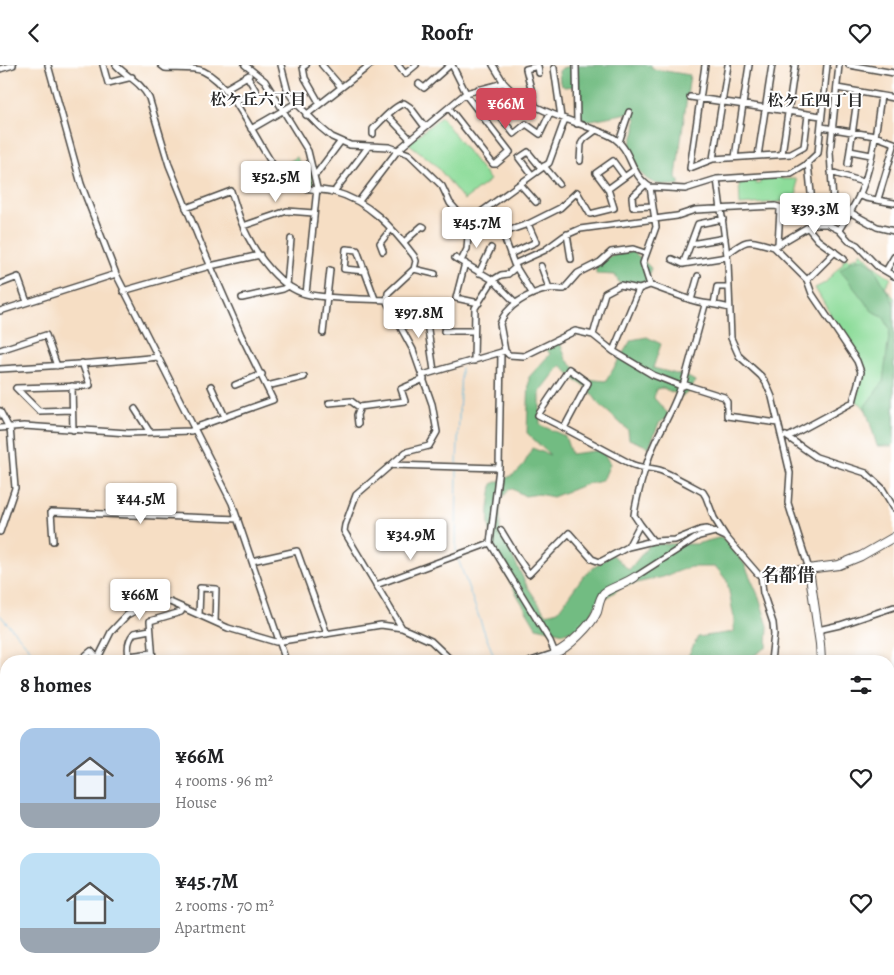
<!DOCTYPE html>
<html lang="en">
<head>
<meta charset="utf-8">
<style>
	:root { --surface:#fff; --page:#f2f2f2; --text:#202124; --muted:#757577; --accent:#d1495b }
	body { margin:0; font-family:Alegreya,"Noto Serif JP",serif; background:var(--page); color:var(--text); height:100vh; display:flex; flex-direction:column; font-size:19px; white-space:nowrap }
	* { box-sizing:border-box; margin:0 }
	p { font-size:16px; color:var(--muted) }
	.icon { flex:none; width:28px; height:28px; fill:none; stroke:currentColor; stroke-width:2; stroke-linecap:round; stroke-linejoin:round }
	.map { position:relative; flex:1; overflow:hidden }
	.drawer { position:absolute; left:0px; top:590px; width:895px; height:320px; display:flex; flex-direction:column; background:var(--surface); border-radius:20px 20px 0 0; box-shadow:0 2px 8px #0003 }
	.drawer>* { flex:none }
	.price { position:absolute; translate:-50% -42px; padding:0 11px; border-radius:5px; background:#fff; color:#222; font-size:16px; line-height:32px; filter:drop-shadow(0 1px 2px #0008) }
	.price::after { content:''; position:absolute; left:50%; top:30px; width:15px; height:11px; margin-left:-8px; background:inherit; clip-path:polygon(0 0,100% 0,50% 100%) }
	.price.on { background:var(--accent); color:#fff }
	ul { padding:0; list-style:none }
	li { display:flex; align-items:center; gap:15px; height:125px; padding:0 20px }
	li span { display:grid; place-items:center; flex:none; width:140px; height:100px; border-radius:15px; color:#555 }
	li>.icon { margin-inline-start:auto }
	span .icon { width:60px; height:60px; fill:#fffc; stroke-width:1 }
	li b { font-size:21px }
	h2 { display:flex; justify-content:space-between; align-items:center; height:60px; padding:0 20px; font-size:21px }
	header { display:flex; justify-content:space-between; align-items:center; height:65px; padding:0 20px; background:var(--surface); font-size:22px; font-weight:700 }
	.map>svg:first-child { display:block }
</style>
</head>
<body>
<header><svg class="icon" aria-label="back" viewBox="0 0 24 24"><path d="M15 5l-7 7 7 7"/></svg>Roofr<svg class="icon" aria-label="heart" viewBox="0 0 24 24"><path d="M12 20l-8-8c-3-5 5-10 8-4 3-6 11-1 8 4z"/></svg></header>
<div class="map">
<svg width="894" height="910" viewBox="0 0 894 910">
	<rect width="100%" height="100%" fill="#fff"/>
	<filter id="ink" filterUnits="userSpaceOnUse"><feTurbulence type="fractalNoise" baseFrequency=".02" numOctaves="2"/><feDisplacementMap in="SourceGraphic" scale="10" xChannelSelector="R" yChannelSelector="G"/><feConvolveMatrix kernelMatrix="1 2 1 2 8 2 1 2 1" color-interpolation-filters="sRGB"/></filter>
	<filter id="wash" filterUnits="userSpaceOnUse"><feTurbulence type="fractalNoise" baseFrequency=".0096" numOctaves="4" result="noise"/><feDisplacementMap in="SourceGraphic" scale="20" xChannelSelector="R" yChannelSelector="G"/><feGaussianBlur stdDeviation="1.12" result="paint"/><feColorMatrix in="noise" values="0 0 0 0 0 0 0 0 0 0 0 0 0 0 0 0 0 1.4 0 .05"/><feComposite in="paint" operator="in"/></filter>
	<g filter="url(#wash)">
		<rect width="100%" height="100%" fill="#f6dec4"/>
		<path fill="#8ddc9a" stroke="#5c8462" d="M441,52L490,115L464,135L435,99L408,78Z
			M297,92L302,107L310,105L314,118L313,120L292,118L279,103Z
			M781,112V114H796L797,128L791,136L740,140L739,115L756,114V119H760V114Z
			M861,187L878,204L891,213L885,222L894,233V364L886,366L874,356L861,339L856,336L862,304L815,223L825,218L843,198V195L846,193L850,195L856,191L857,193Z"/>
		<path fill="#72bc82" stroke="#4e7456" d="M573,0H651L653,4L690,10L676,111L677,115L679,116V120C646,122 640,112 629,83L635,66L636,53L628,48L581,57L579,54L578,21L564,22L560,18L559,6L562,3Z
			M633,186L651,203L646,217L631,220L620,219L615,210L596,209V202L610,191Z
			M864,194L873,200L894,239V379L892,381H877L865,341L883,317L890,264L883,251L872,246L840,205L851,196Z
			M647,272L661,279L653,303L688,312L695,316L691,326L682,331L662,323L656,324L654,333L670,351L659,358L649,382L629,374L628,365L599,339L587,322L576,316L561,300L540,327V360L565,371L571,389L602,385L610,399L604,413L598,417L586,419L553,432L539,429L525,431L511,423L500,435V466L527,521L546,549L558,546L584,510L612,489L629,505L650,479H696L722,472L744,498L759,532L768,561L767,582L749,594V596H696L688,591L698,572L734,567V553L727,516L716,502H690L663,512L623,521L597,539L582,562L564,568L536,562C518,531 495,497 489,461C487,448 491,432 492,419C519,408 520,409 532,383L550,390L527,368L529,312L550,289L545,282L559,275L566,294L585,314L606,316L631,275Z
			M828,904H878V910L850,908L820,910Z"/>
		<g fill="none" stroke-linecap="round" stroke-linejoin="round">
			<path stroke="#63b9e0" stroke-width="1" d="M457,400L461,303
				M456,487L457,404
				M457,491L485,569L496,596
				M0,550L40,596
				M469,910L472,904"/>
		</g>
	</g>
	<g filter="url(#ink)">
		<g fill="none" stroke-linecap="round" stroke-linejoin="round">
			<defs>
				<path id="street" d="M48,0L81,119L116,209L232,438L286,596
					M103,0L108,18L132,12
					M116,0C127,12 141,17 149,33L169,100L201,179L241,270L273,335L194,363
					M161,0L165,3C176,4 193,2 203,6C238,22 260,91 288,119C300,125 321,124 334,127C369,136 393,163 414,191L416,196L414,204L388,228L387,237L413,285L432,339L437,367L429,381L406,387L356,430L345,460L344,466L402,563L431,576L452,596
					M245,0L265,16L308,86L317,123L306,229
					M281,0L288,27L296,38L320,62L332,72L350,80L389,82L409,89L442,121L450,138L457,146L479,165L496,170L528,159L560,143L577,127L590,149L614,143L608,124L596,108L613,96L624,111
					M306,0L303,2L305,13L320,39
					M322,0L341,22
					M398,0L405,9L416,0
					M452,0L466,28
					M493,0L504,18
					M576,0L577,59
					M705,0L690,103L713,94L791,89L804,82L808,50
					M849,0L894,8
					M554,3L561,52
					M0,4L13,0
					M419,19L424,23L450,0
					M837,23L894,33
					M225,24L249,10
					M478,24L514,69L526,59L540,69L550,48
					M690,32L821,51
					M235,37L256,26L247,11
					M535,40L526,4L538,1L539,8
					M449,43L493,99H496L510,87L465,29
					M306,50L370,0
					M387,50L410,74
					M822,62L875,71L894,78
					M251,64L296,38
					M373,69V64C382,55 392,43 404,38L410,42L425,62
					M619,77L629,47
					M850,86L871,90
					M782,89L795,0
					M758,91L772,0
					M735,92L749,0
					M713,94L728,0
					M580,96L581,79L584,74L596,65
					M808,98L812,138
					M848,99L858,27
					M544,101L559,119
					M831,107L863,117
					M314,108H317L341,76
					M532,110L519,93L528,87L541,103
					M717,114L728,198L731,273L739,291L761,311L766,318L772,332L790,408L788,438L809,504
					M520,119L536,137
					M646,119L632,132L633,142L652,141
					M608,124L634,105
					M335,127L336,124L368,82
					M859,130L866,133L894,138
					M878,134L894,81
					M359,136L398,85L466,28L504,18C524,41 557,51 585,61C595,65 606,68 614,73C632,85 630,110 650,122L685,124L717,114L791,109L804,101L818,88L827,0
					M833,138L830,87L839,0
					M804,140L813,159
					M186,143L231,126C236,141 240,157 247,170C258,192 281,223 306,229C332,235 361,233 387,235
					M481,147L549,98L565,54
					M243,161L287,146L314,148
					M808,163L818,175L844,194
					M839,165C846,154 853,143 859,131C873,100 876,64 881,31
					M503,169L514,199L532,228
					M567,169L571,194
					M404,177L422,161L424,162
					M691,179L725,173
					M778,179L780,145L782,143L812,138H833L877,162L894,166
					M774,182L807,215L812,229L857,296L861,307L853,337L788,372
					M383,186L380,178L391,164
					M510,189L536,177L528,159
					M727,189C749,172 748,175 774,182L813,159H827L839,165L849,176L857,180L877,201L894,211
					M455,193L493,215L516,238
					M672,194L683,199L727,192
					M461,196L467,184L468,170L475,162
					M465,198L456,233L479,238
					M514,199L545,185L564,171L580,164L677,151L695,145L775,141L782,143
					M683,199L698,159L723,154
					M210,201L260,190
					M541,201L549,223
					M414,204L435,209
					M365,206L344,204L346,184L357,185L375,234
					M886,206L894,192
					M479,208L491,183
					M698,211L691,235C703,239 716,239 729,243
					M807,215L835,187
					M0,219L18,212L27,237
					M287,220L291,174
					M650,220L643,198L656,162L650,122
					M123,226L210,201
					M242,233L283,224L289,221
					M714,239L717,222H728
					M0,246L116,209
					M395,252L407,246L426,251L434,306
					M444,266H474
					M323,268L330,205
					M593,270L605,228L620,220L639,224
					M0,285L46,270L57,301
					M505,286L500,259C506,240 530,228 548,224C552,223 559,224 564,224L578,208L600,197L611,187L633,184L645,188
					M613,286L639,224L650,220L691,235
					M474,296L475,243L493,215L501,210L508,209L516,202
					M0,304C53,301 105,298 158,292
					M423,310L505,286L509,290L524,291L571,268L575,266L593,270L613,286L653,310L681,321L686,320L724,332L727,337V351L778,358
					M235,320L262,309
					M72,321L73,365
					M211,321L225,352
					M267,321L304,312
					M683,321L705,240
					M329,338L351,336L359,342L405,336L401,324L424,314
					M135,344L149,366
					M72,345L39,346L16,323L86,321L90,320L82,298
					M0,346L9,363
					M358,359L357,350L360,342
					M0,363L24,361L128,368L191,366L195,364
					M564,363L538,350L569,304L588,318L564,363L631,399C642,404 652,402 662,406C676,412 690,420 703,427L706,432L714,453L726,472
					M786,371L816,392L866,408L882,423L894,443
					M391,400L499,403
					M640,459L653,476
					M501,465L518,493L529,509L569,468L592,494L600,497L628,482L653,476L675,475L700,465L707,464L715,467
					M0,467L15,423L10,362
					M53,476L51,447L238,454
					M490,478L550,576L555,588L531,596
					M628,482L640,459L634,450C637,429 647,394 656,375C665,357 675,340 681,321
					M252,496L297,486L327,569
					M761,510L763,528L773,558L774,569L771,596
					M635,512L699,471L715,467L726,472L758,509L761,510L776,508
					M376,520L490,478L499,403L501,288
					M199,550L200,523L216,524L215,557
					M150,565L134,568C128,575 127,582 129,591L152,588
					M818,565L840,560L894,542
					M98,593L111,567L127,550L146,541L170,537L228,563L276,577L381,560L402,563
					M79,596L91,586L100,596
					M153,596L150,556L181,547L183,543
					M0,621L6,624
					M889,649H894
					M0,748L6,754
					M889,791L891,790L894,797
					M889,808L894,806
					M889,829L894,827
					M889,848L894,847
					M0,893L6,889
					M121,904L131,910
					M625,904L626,910
					M751,904L754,910
					M811,904V910
					M70,909L87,910
					M14,910L27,904
					M414,910L416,904
					M699,910L706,907L708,904"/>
				<path id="secondary" d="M809,504L820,579L821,596
					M776,508L839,500L861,491L894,472
					M555,588C568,583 592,559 597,547C599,540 599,534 604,528C608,524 627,518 635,512
					M68,904L70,910
					M278,904L291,910
					M558,910L563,904"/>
			</defs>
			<use href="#street" stroke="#494642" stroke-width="8"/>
			<use href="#secondary" stroke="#494642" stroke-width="10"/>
			<use href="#street" stroke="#fff" stroke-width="5"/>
			<use href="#secondary" stroke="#fff" stroke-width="8"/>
		</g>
	</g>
	<g text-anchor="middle" stroke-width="4" stroke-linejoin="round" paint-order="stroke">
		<g font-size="16" font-weight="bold" fill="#2b2b2b" stroke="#fff">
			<text x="258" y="40">松ケ丘六丁目</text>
			<text x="815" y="41">松ケ丘四丁目</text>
		</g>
		<g font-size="18" font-weight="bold" fill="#2b2b2b" stroke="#fff">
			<text x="788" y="516">名都借</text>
		</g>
	</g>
</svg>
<b class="price on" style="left:506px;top:65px">¥66M</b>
<b class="price" style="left:276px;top:138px">¥52.5M</b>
<b class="price" style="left:815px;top:170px">¥39.3M</b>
<b class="price" style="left:477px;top:184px">¥45.7M</b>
<b class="price" style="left:419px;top:274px">¥97.8M</b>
<b class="price" style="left:141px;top:460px">¥44.5M</b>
<b class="price" style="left:411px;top:496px">¥34.9M</b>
<b class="price" style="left:140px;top:556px">¥66M</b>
<section class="drawer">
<h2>8 homes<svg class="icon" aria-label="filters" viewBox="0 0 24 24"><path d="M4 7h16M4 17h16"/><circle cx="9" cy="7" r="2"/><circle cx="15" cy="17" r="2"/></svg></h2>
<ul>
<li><span style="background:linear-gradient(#a9c7e8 75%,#9aa5b1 0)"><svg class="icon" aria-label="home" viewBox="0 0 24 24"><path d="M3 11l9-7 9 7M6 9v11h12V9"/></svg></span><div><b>¥66M</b><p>4 rooms · 96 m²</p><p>House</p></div><svg class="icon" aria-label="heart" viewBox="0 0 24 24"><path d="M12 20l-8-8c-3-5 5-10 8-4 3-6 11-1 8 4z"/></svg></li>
<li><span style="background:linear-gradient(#bfe0f5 75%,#9aa5b1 0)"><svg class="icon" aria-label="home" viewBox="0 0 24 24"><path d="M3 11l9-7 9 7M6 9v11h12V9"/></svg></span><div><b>¥45.7M</b><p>2 rooms · 70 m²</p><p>Apartment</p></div><svg class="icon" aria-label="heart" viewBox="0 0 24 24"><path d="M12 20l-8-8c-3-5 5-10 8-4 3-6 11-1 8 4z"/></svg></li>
</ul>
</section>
</div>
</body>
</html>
